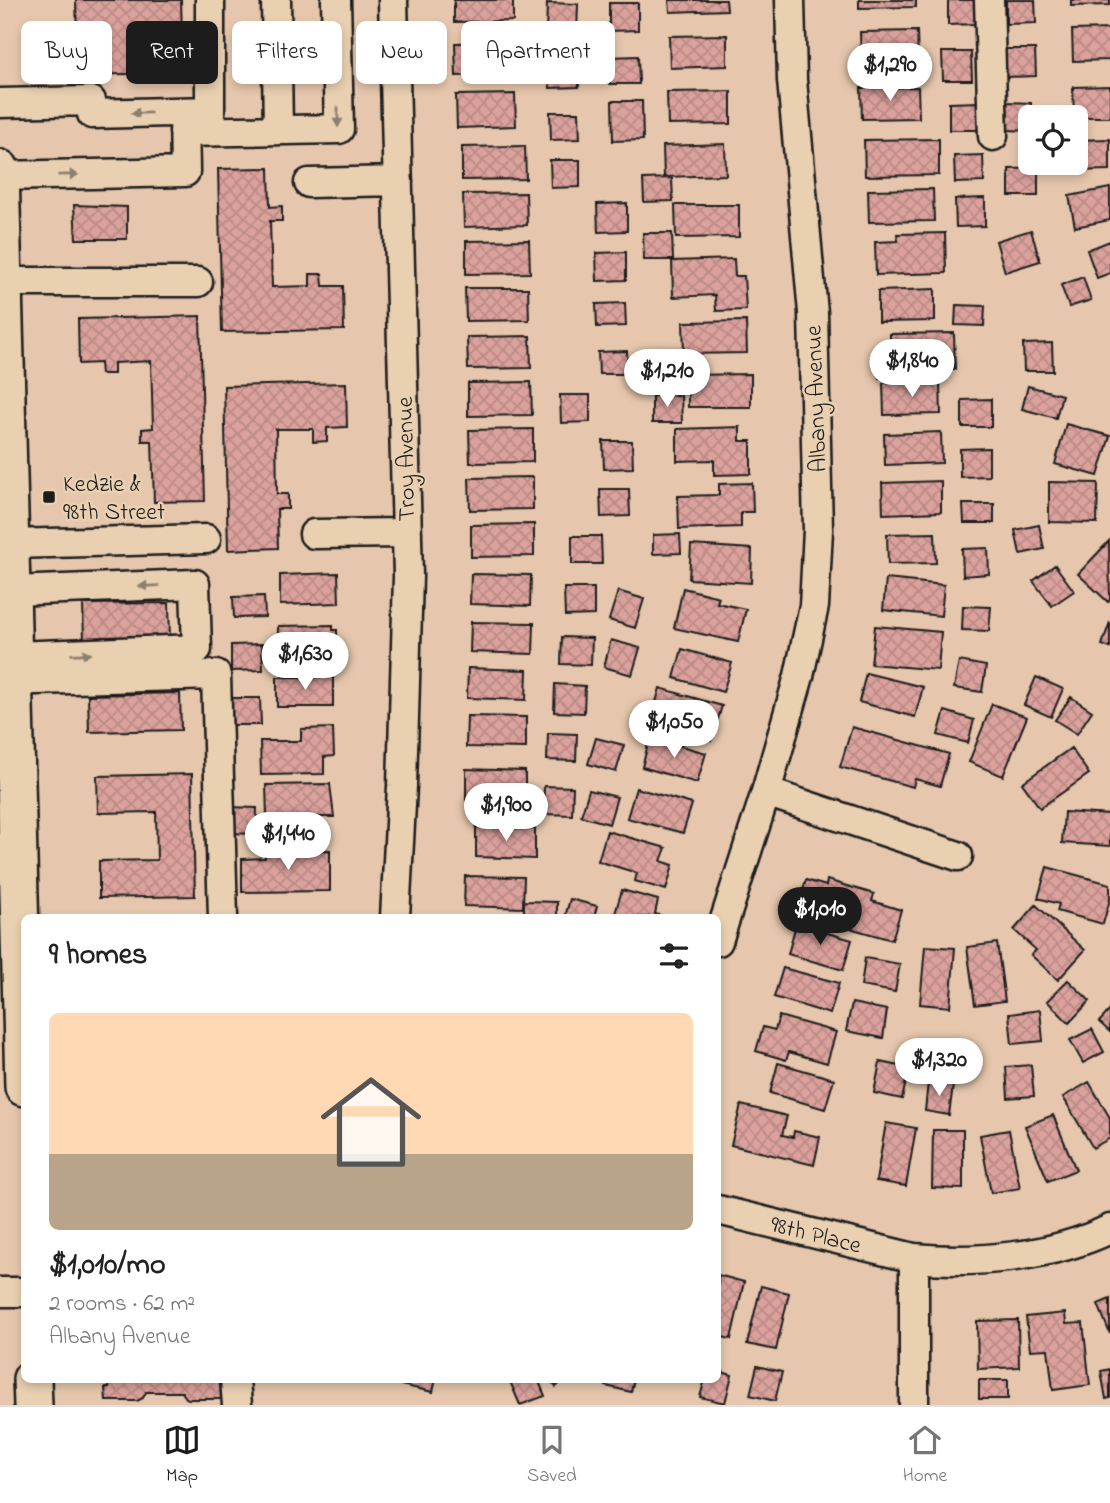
<!DOCTYPE html>
<html lang="en">
<head>
<meta charset="utf-8">
<style>
	:root { --surface:#fff; --page:#f2f2f2; --text:#222; --muted:#767676; --line:#e0e0e0; --accent:#1c1c1c }
	body { margin:0; font-family:"Indie Flower",sans-serif; background:var(--page); color:var(--text); height:100vh; display:flex; flex-direction:column; font-size:26px; white-space:nowrap }
	* { box-sizing:border-box; margin:0 }
	p { font-size:23px; color:var(--muted) }
	.icon { flex:none; width:38px; height:38px; fill:none; stroke:currentColor; stroke-width:2; stroke-linecap:round; stroke-linejoin:round }
	.map { position:relative; flex:1; overflow:hidden }
	.side { position:absolute; left:21px; top:914px; width:700px; height:469px; display:flex; flex-direction:column; background:var(--surface); border-radius:10px; box-shadow:0 4px 10px #0003 }
	.side>* { flex:none }
	.top-card { position:absolute; left:21px; top:21px; width:700px; height:63px; display:flex; gap:14px }
	.controls { position:absolute; left:1018px; top:105px; display:grid; gap:14px }
	.controls a { display:grid; place-items:center; width:70px; height:70px; border-radius:10px; background:var(--surface); box-shadow:0 4px 10px #0003; font-size:35px }
	.price { position:absolute; translate:-50% -60px; padding:0 16px; border-radius:24px; background:#fff; color:#222; font-size:23px; line-height:46px; filter:drop-shadow(0 2px 4px #0008) }
	.price::after { content:''; position:absolute; left:50%; top:42px; width:21px; height:16px; margin-left:-10px; background:inherit; clip-path:polygon(0 0,100% 0,50% 100%) }
	.price.active { background:var(--accent); color:#fff }
	ul { padding:0; list-style:none }
	li { display:grid; align-content:center; gap:14px; height:371px; padding:0 28px }
	li+li { border-top:2px solid var(--line) }
	li span { display:grid; place-items:center; height:217px; border-radius:10px; color:#555 }
	li>.icon { margin-inline-start:auto }
	span .icon { width:126px; height:126px; fill:#fffc; stroke-width:1 }
	li b { font-size:30px }
	h2 { display:flex; justify-content:space-between; align-items:center; height:84px; padding:0 28px; font-size:30px }
	.pill { padding:0 24px; border-radius:10px; background:var(--surface); box-shadow:0 4px 10px #0003; font-size:24px; line-height:63px }
	.pill.active { background:var(--accent); color:#fff }
	.menu { display:flex; justify-content:space-around; align-items:center; height:98px; border-top:2px solid var(--line); background:var(--surface); font-size:19px; color:var(--muted) }
	.menu a { display:grid; justify-items:center; gap:4px }
	.menu .active { color:var(--accent) }
	.map>svg:first-child { display:block }
</style>
</head>
<body>
<div class="map">
<svg width="1110" height="1405" viewBox="0 0 1110 1405">
	<defs>
		<pattern id="building-cross-hatch" width="8" height="8" patternUnits="userSpaceOnUse" patternTransform="scale(1.75)"><rect width="8" height="8" fill="#dba19c"/><path d="M0 0l8 8M0 8l8-8" fill="none" stroke="#bb8a86"/></pattern>
	</defs>
	<rect width="100%" height="100%" fill="#e6c7ad"/>
	<filter id="ink" filterUnits="userSpaceOnUse"><feTurbulence type="fractalNoise" baseFrequency=".0143" numOctaves="2"/><feDisplacementMap in="SourceGraphic" scale="14" xChannelSelector="R" yChannelSelector="G"/><feConvolveMatrix kernelMatrix="1 2 1 2 8 2 1 2 1" color-interpolation-filters="sRGB"/></filter>
	<g filter="url(#ink)">
		<path fill="url(#building-cross-hatch)" stroke="#1c1c1c" stroke-width="2" d="M76,0H181L183,73L78,75Z
			M454,0H513V21L454,22Z
			M669,0H726L727,10L670,12Z
			M859,0H916V7L859,8Z
			M948,0H977L978,24L948,25Z
			M1006,0H1035L1036,23L1006,24Z
			M1071,0H1110V5L1071,6Z
			M547,3L578,4L577,34L546,33Z
			M609,3H638V30L609,31Z
			M1110,29V60L1073,61L1072,30Z
			M917,31L918,62L861,63L860,32Z
			M727,35V66L670,68L669,36Z
			M514,42L515,74L456,76L455,43Z
			M1006,49H1035L1036,76L1006,77Z
			M942,52H971L972,80H943Z
			M638,56L639,84H610L609,57Z
			M549,60H578L579,87L550,88Z
			M1110,86V117H1074L1073,87Z
			M918,87L919,118L862,119L861,88Z
			M731,91V124L668,125L667,92Z
			M515,94L516,126L457,128L456,95Z
			M612,101H642L643,140L613,141Z
			M978,102L979,130H949V103Z
			M1007,102L1031,103L1030,131L1006,130Z
			M550,112H579L580,139L551,140Z
			M939,139V175L865,176L864,140Z
			M1110,139V170L1072,171L1071,163H1076V140Z
			M725,144L726,175L664,177L663,146Z
			M525,146L526,179L462,180V147Z
			M983,155L984,182L955,183L954,156Z
			M550,160H580V187L551,188Z
			M269,168L270,207L282,206V221H270L272,287L310,286V274H322L323,286H343L344,330L222,332L218,169Z
			M1038,168V196H1009V169Z
			M672,178L673,201L644,202L643,179Z
			M1110,188V220L1075,227L1069,196Z
			M933,189L934,221L869,222L868,190Z
			M526,193L527,225L464,227L463,194Z
			M985,198V226L956,227L955,199Z
			M627,203V231L598,232L597,204Z
			M74,205L127,207V239H76Z
			M675,205H739V237L676,238Z
			M1031,230L1040,261L1005,272L996,241Z
			M643,233H672L673,260H644Z
			M945,233L946,273L876,275L875,242L898,241L897,234Z
			M529,240L530,273L466,274V241Z
			M1110,241V273L1097,278L1087,250Z
			M626,252V280L597,281L596,253Z
			M734,259L735,276H744L746,310L716,311L715,295L673,297L672,261Z
			M1083,277L1091,300L1069,307L1061,285Z
			M465,288H528L529,320L466,321Z
			M935,289V321L878,322V291Z
			M625,303L626,326L597,327L596,304Z
			M956,305L985,306L984,326L955,325Z
			M200,316L205,501L154,502L152,441H142V429L153,428L151,361L114,363V374H101L100,363L79,364L78,319Z
			M746,321L747,353L684,354L683,322Z
			M954,333L955,369L911,370V377L879,378L878,349H890V334Z
			M530,336L531,368L468,369L467,337Z
			M1052,343L1053,371H1024L1023,344Z
			M627,351L628,374H599L598,352Z
			M751,374V407H688V375Z
			M531,382L532,415L468,416V383Z
			M940,382L941,414L884,415L883,383Z
			M346,383L347,427L327,428V441L313,442V429H276L277,494H288V509H277L278,548L228,550L224,386Z
			M1028,386L1062,395L1056,418L1022,409Z
			M560,395H590V422L561,423Z
			M681,395L682,423H652V396Z
			M991,399V427H962V400Z
			M1066,424L1110,436L1098,476L1055,464Z
			M740,427V441H751V474L714,475V460L677,461V429Z
			M533,429V462L470,463L469,430Z
			M941,432L942,463L885,465L884,434Z
			M603,441H632L633,468L604,469Z
			M989,448V476L960,477V449Z
			M533,477V509L470,510L469,478Z
			M941,481V512L883,514L882,483Z
			M1049,482L1098,483L1097,523L1049,522Z
			M752,483L753,512H741V527L679,529L678,496L719,495V484Z
			M600,489H629L630,516L601,517Z
			M963,504H994V523H964Z
			M534,524V556L471,557V525Z
			M1039,525L1044,549L1020,554L1015,530Z
			M935,533L936,563L888,564L887,534Z
			M680,534L681,553L653,554V535Z
			M572,536H601L602,564H572Z
			M1109,541L1110,600L1108,602L1078,574Z
			M691,545L752,549L751,583L689,579Z
			M988,548L989,574L963,576L962,549Z
			M1055,565L1074,591L1052,606L1033,581Z
			M338,573L339,603L280,605V575Z
			M471,574L531,575L530,606L470,604Z
			M886,579L944,585L941,616L883,610Z
			M564,588H594V615L565,616Z
			M683,588L719,597L717,603L746,609L738,642L674,628Z
			M618,591L644,599L635,628L609,620Z
			M264,596L265,617L234,618L233,597Z
			M169,603L170,638L84,640L83,604Z
			M963,606L991,607L989,631L962,630Z
			M471,622L534,623L533,654L470,652Z
			M1110,622V648L1102,645Z
			M333,625V630H337V658H278V626Z
			M875,626L941,632L938,670L871,664Z
			M562,637L592,638L591,665L561,664Z
			M611,640L640,648L632,675L604,667Z
			M262,644L263,670L231,671V645Z
			M682,649L732,663L723,692L674,678Z
			M959,661L986,666L982,692L954,688Z
			M468,668L527,670L526,700L467,698Z
			M866,673L923,687L915,717L859,702Z
			M277,677H333V707H277Z
			M1036,677L1063,689L1051,717L1024,705Z
			M555,684L585,686L584,713L554,712Z
			M660,688L722,706L711,741L650,723Z
			M180,693L181,730L89,732L88,695Z
			M1071,697L1092,711L1077,734L1055,720Z
			M230,698H260L261,725H231Z
			M992,704L1027,717L1003,776L969,762Z
			M945,711L974,720L968,743L938,735Z
			M467,716L526,717V748L466,747Z
			M852,727L949,754L940,786L915,779L913,787L840,767Z
			M333,728L334,756L324,757V774L261,775L260,741H301V729Z
			M548,733L577,734L576,761L547,760Z
			M650,737L706,753L697,783L642,767Z
			M596,738L624,745L616,772L588,764Z
			M1071,748L1089,774L1040,808L1022,783Z
			M466,769L525,771V802L466,800Z
			M192,774L195,896L99,898V861L157,860L156,812L98,813L97,776Z
			M330,784L334,817H267L266,785Z
			M544,786L573,787L572,815L543,814Z
			M636,788L692,804L683,833L627,818Z
			M589,790L617,797L609,824L581,816Z
			M229,807L257,808L256,834L228,833Z
			M1064,812L1110,815V846L1062,843Z
			M476,827L535,829V859L476,857Z
			M607,831L666,848L661,861L673,865L666,890L635,881L637,873L598,861Z
			M330,850V891L242,892V859L265,858V851Z
			M1047,867L1110,884V899L1103,924L1057,911L1059,904L1038,898Z
			M465,876L524,877L523,908L464,906Z
			M806,880L826,886L827,880L874,894L872,901L901,910L892,940L796,913Z
			M622,890L658,900L655,914L659,915L658,917H614Z
			M570,899L597,906L594,917H565Z
			M524,901L557,902V917H524Z
			M1036,905L1085,950L1058,980L1031,955L1036,950L1014,930Z
			M796,924L852,940L843,970L788,954Z
			M997,943L1005,1001L975,1005L967,947Z
			M925,946L955,948L950,1007L920,1004Z
			M865,958L900,964L895,992L861,986Z
			M783,968L839,983L830,1014L774,997Z
			M1068,980L1090,1001L1069,1023L1047,1001Z
			M852,1003L887,1010L883,1038L846,1031Z
			M1040,1010L1043,1041L1012,1044L1009,1014Z
			M1110,1010V1032L1099,1022Z
			M779,1016L836,1032L827,1063L789,1052L786,1060L756,1051L763,1027L775,1030Z
			M1092,1029L1104,1052L1083,1063L1070,1040Z
			M880,1062L909,1068L902,1099L874,1093Z
			M778,1063L834,1079L825,1109L770,1093Z
			M1031,1065L1034,1096L1008,1098L1006,1067Z
			M928,1082L953,1085L949,1115L925,1111Z
			M1089,1082L1110,1118V1138L1093,1148L1063,1097Z
			M741,1105L787,1116L782,1135L793,1137L794,1131L820,1137L814,1165L731,1145Z
			M1053,1115L1076,1170L1048,1181L1025,1126Z
			M886,1123L916,1128L906,1186L876,1181Z
			M933,1130H963V1189L932,1188Z
			M1009,1130L1020,1188L991,1193L980,1135Z
			M718,1275L744,1282L731,1339L718,1336Z
			M761,1286L789,1293L776,1350L747,1344Z
			M1110,1299V1334L1098,1304Z
			M1065,1313L1066,1324L1083,1323L1090,1385L1053,1390L1048,1349L1030,1350L1026,1317Z
			M1018,1320L1019,1367L978,1369L977,1321Z
			M757,1366L782,1372L775,1401L750,1395Z
			M1110,1369V1398L1106,1399L1101,1371Z
			M718,1371L732,1375L725,1403L700,1397L705,1379H718Z
			M109,1379H222L225,1399H189L186,1398L182,1392H146L143,1398L137,1401H106L105,1388H109Z
			M403,1379H436L433,1392L401,1385Z
			M509,1379H538L545,1396L520,1405Z
			M549,1379H564L556,1387Z
			M608,1379H634L631,1392L606,1386Z
			M979,1380H1008V1399H979Z"/>
		<g fill="none" stroke-linecap="round" stroke-linejoin="round">
			<defs>
				<path id="minor" d="M276,0L278,130
					M393,0L408,576L402,786L395,917
					M989,0L993,136
					M0,103L91,101L92,114L210,111
					M210,130V0
					M184,132L339,129L336,0
					M0,176L185,172L184,112
					M309,183L398,181
					M0,282H198
					M314,534L407,533
					M10,544L206,539
					M11,591L195,584L197,649L13,656
					M0,681L216,675L223,917
					M766,792L958,856
					M718,941L766,792L799,676L814,606L818,530L813,313L792,80L790,0
					M718,1210L914,1258C977,1264 1052,1257 1110,1229
					M0,1292H24
					M235,1379L237,1405
					M914,1405V1258"/>
				<path id="major" d="M0,169L24,1087
					M32,1379L33,1405"/>
			</defs>
			<use href="#minor" stroke="#1c1c1c" stroke-width="33"/>
			<use href="#major" stroke="#1c1c1c" stroke-width="42"/>
			<use href="#minor" stroke="#e9d0b1" stroke-width="28"/>
			<use href="#major" stroke="#e9d0b1" stroke-width="37"/>
		</g>
		<defs><path id="oneway-solid" d="M-6-.8H1V-3.2L6.5 0L1 3.2V.8H-6Z" transform="scale(1.75)"/></defs>
		<g fill="#8d7f6e">
			<use href="#oneway-solid" transform="translate(141 113) rotate(179)"/>
			<use href="#oneway-solid" transform="translate(338 117) rotate(90)"/>
			<use href="#oneway-solid" transform="translate(68 175) rotate(-1)"/>
			<use href="#oneway-solid" transform="translate(149 586) rotate(178)"/>
			<use href="#oneway-solid" transform="translate(81 654) rotate(-2)"/>
		</g>
	</g>
	<rect fill="#1c1c1c" stroke="#e9d0b1" stroke-width="2.5" x="42" y="490" width="14" height="14" rx="3.5"/>
	<g text-anchor="middle" stroke-width="5" stroke-linejoin="round" paint-order="stroke">
		<g font-size="24" fill="#1c1c1c" stroke="#e9d0b1">
			<text transform="translate(815 399) rotate(-92)" y="8">Albany Avenue</text>
			<text transform="translate(405 459) rotate(-91)" y="8">Troy Avenue</text>
			<text transform="translate(816 1234) rotate(14)" y="8">98th Place</text>
		</g>
		<g font-size="24" fill="#1c1c1c" stroke="#e9d0b1" text-anchor="start">
			<text x="63" y="491">Kedzie &amp;<tspan x="63" dy="28">98th Street</tspan></text>
		</g>
	</g>
</svg>
<div class="controls">
<a><svg class="icon" aria-label="locate" viewBox="0 0 24 24"><circle cx="12" cy="12" r="6"/><path d="M12 2v4M12 18v4M2 12h4M18 12h4"/></svg></a>
</div>
<b class="price" style="left:890px;top:103px">$1,290</b>
<b class="price" style="left:912px;top:399px">$1,840</b>
<b class="price" style="left:667px;top:409px">$1,210</b>
<b class="price" style="left:305px;top:692px">$1,630</b>
<b class="price" style="left:674px;top:760px">$1,050</b>
<b class="price" style="left:506px;top:843px">$1,900</b>
<b class="price" style="left:288px;top:872px">$1,440</b>
<b class="price active" style="left:820px;top:947px">$1,010</b>
<b class="price" style="left:939px;top:1098px">$1,320</b>
<div class="top-card">
<a class="pill">Buy</a>
<a class="pill active">Rent</a>
<a class="pill">Filters</a>
<a class="pill">New</a>
<a class="pill">Apartment</a>
</div>
<section class="side">
<h2>9 homes<svg class="icon" aria-label="filters" viewBox="0 0 24 24"><path d="M4 7h16M4 17h16"/><circle cx="9" cy="7" r="2"/><circle cx="15" cy="17" r="2"/></svg></h2>
<ul>
<li><span style="background:linear-gradient(#ffd9b3 65%,#b9a48a 0)"><svg class="icon" aria-label="home" viewBox="0 0 24 24"><path d="M3 11l9-7 9 7M6 9v11h12V9"/></svg></span><div><b>$1,010/mo</b><p>2 rooms · 62 m²</p><p>Albany Avenue</p></div></li>
</ul>
</section>
</div>
<nav class="menu">
<a class="active"><svg class="icon" aria-label="map" viewBox="0 0 24 24"><path d="M3 6l6-2 6 2 6-2v14l-6 2-6-2-6 2zM9 4v14M15 6v14"/></svg>Map</a>
<a><svg class="icon" aria-label="saved" viewBox="0 0 24 24"><path d="M7 4h10v16l-5-4-5 4z"/></svg>Saved</a>
<a><svg class="icon" aria-label="home" viewBox="0 0 24 24"><path d="M3 11l9-7 9 7M6 9v11h12V9"/></svg>Home</a>
</nav>
</body>
</html>
